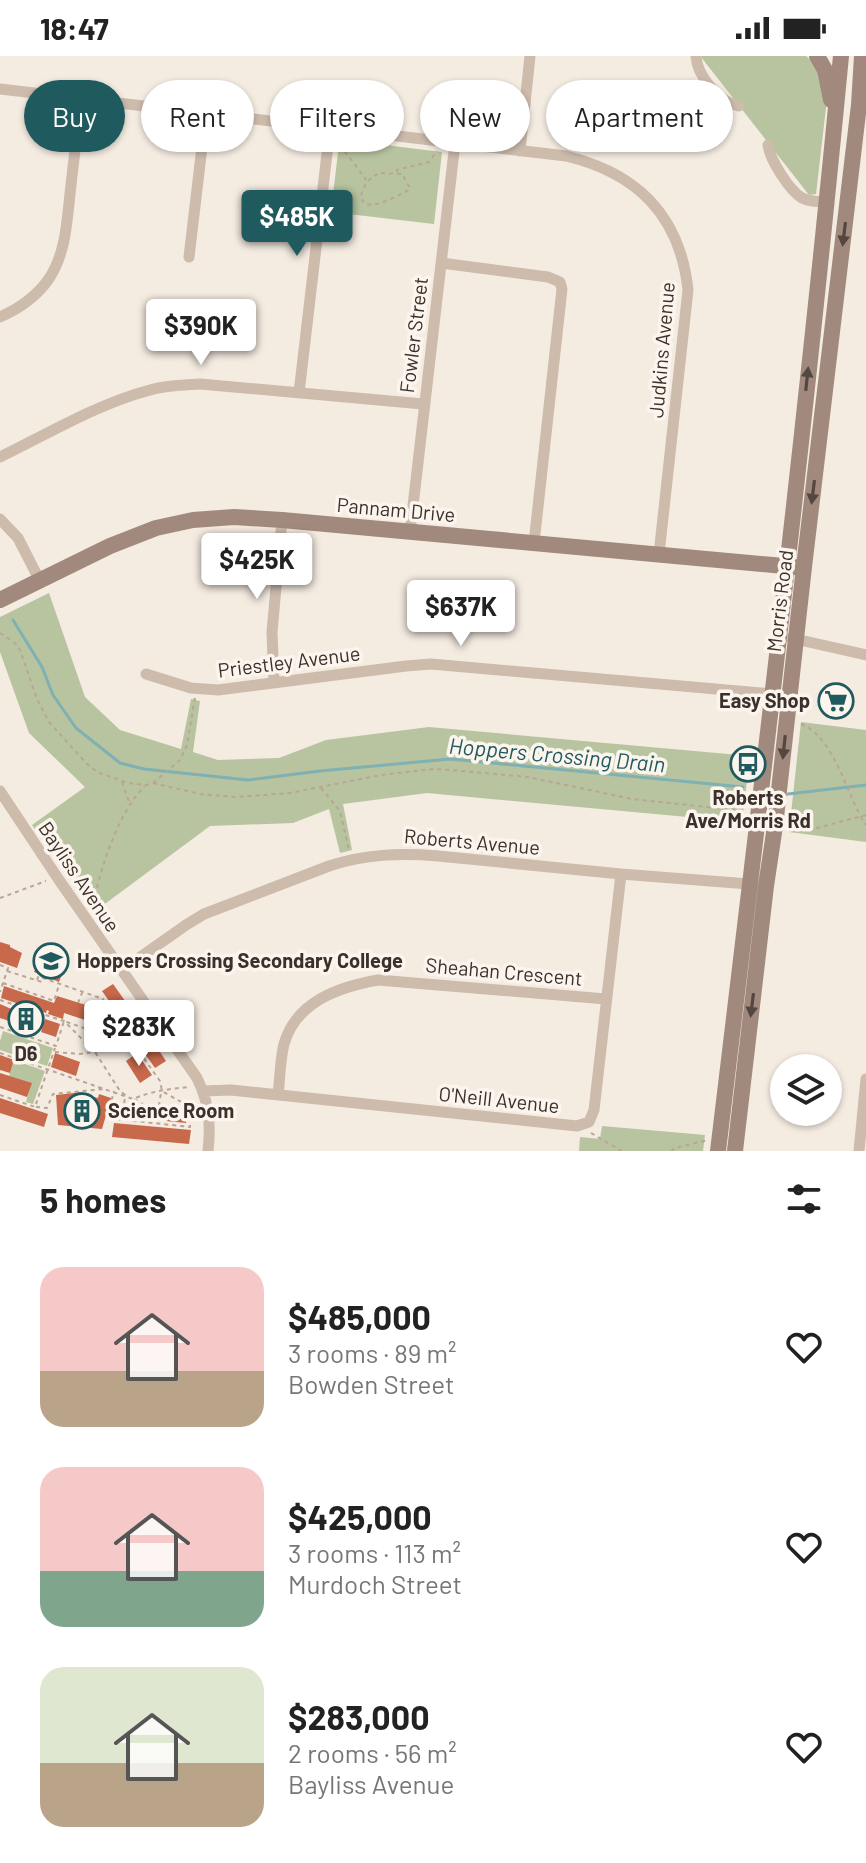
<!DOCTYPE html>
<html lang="en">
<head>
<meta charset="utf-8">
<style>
	:root { --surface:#fff; --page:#f2f2f2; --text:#222; --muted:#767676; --accent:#1f5a5e }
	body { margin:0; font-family:Barlow,sans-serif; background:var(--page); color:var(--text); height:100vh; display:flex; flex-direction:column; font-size:30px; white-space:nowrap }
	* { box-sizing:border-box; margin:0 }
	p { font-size:26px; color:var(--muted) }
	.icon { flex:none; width:44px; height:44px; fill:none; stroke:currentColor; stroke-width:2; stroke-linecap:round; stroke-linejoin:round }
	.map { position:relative; height:1095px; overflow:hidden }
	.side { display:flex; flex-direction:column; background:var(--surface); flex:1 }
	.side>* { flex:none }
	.hud { position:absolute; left:24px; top:24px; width:818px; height:72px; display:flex; gap:16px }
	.controls { position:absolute; left:770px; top:998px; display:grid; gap:16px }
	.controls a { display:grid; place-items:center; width:72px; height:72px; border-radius:50%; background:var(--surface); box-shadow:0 2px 6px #0004; font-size:40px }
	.price { position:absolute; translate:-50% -68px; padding:0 18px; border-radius:8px; background:#fff; color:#222; font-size:26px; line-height:52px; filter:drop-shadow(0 2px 4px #0008) }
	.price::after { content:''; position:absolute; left:50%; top:48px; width:24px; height:18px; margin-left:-12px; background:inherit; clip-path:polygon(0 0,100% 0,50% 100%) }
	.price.on { background:var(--accent); color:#fff }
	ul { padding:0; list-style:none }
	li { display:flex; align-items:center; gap:24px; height:200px; padding:0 40px }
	li span { display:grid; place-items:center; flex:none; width:224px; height:160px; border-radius:24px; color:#555 }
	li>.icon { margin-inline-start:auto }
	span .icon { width:96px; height:96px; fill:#fffc; stroke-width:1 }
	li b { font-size:34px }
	h2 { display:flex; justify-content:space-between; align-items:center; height:96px; padding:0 40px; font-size:34px }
	.chip { padding:0 28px; border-radius:36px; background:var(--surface); box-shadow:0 2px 6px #0004; font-size:28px; line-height:72px }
	.chip.on { background:var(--accent); color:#fff }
	.status { display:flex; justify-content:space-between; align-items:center; height:56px; padding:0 40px; background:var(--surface); direction:ltr }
	.status svg { height:22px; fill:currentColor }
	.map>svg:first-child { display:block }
</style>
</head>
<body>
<div class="status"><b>18:47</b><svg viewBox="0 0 49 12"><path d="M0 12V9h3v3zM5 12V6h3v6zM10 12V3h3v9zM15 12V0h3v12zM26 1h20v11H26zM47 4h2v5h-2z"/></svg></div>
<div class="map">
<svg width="866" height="1095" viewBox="0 0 866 1095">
	<rect width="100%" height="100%" fill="#f4ebe1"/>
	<path fill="#b8c4a0" d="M702,0H806L819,11L827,43L816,138L809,139L701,1Z
		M344,84L442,96L434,168L331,156L339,88Z
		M49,537L85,641L120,674L181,693L191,643L200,645L193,696L218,704L279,702L326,684L429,671L750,700L742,766L427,737L343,748L352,794L340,797L329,753L293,767L210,770L94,856L32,769L85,731L29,677L0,596V561Z
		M801,666L866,674V786L789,776Z
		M3,975L53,992L47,1010L0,994V985Z
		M14,1004L45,1015L33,1048L26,1046L31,1027L9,1020Z
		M602,1070L705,1079L703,1095H579L580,1081L600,1083Z"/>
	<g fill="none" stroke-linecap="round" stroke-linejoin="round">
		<path stroke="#7fb0b2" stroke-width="3" d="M13,564L42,611L53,639L76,672L120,707L144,713L248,724L320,715L450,703L743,731
			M788,738L866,729"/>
	</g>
	<path fill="#c8694b" d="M0,886L10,889V891L22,897L17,912L0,906Z
		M39,904L64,912L59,926L34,916Z
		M113,928L128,949L117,956L102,935Z
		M4,930L54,947L57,940L99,953L92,973L86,971L88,965L64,957L63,963L48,958L49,955L47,954L46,957L1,942Z
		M0,948L16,955L17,953L35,959L31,972L0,962Z
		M98,962L123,970L124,967L144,974L140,987L95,973Z
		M45,963L60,968L56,981L41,976Z
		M152,984L166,1005L155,1012L140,991Z
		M55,997L80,1006L76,1020L51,1011Z
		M137,997L152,1019L140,1027L126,1005Z
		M0,999L14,1004L10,1017L0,1014Z
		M0,1017L32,1027L27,1041L0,1032Z
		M82,1036L83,1040H89L98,1042L99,1038L111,1042L102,1073L58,1069L56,1039Z
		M0,1042L48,1058L44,1071L0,1057Z
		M137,1048L188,1053L186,1067L136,1062Z
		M114,1067L191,1074L189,1088L112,1081Z"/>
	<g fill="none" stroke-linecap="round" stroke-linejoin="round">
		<path stroke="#b9a596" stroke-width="2" stroke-dasharray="4 4" stroke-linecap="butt" d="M338,91L347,98L367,125
			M397,116V114L429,106L437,95
			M381,117L402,118L410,132L407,135C394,141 379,151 365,148L361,142C362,130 370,120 381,117Z
			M0,577L16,588L20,594L37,643L49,666L87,708L97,716L128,727L146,729L153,727L180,704L187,689L195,641
			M801,668C836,682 846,740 866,769
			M122,726L129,746
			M153,727L200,738L236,741L290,737L381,719L433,713L451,714L528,721L632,743L745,755
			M321,732L340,755L349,794
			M788,771H789L790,767L813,773L866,759
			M0,842L46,825
			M92,855C98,819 118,755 145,730
			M0,909L8,912L0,936
			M7,915L42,926L43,922L103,943L93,975
			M37,924L39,919L44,920
			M3,927L54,945L59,929
			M0,944L64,965L95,996L120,1035L125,1039L124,1050L132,1064
			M78,947L82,937
			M0,971L56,990L64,965L135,990L160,1025L162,1035L190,1051V1071L107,1062L114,1035
			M55,996L80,998L131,990
			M0,997L133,1043C152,1035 169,1033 189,1031
			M0,1039L35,1051L55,992
			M134,1043L144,1049
			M159,1050L161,1036
			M36,1051L47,1052L53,1038L104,1033
			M591,1077L622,1095
			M671,1095L675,1092L708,1084"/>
		<path stroke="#cdbbac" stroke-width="11" d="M696,0C697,20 719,46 739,50
			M0,33L566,100C637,117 680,159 688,234L659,498
			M768,89C770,104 789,134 802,142C810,146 820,146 828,146
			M520,95L530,0
			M189,201L206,57
			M441,207L548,221L560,226L562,233L534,487
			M0,261C18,253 36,241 48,224C67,197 67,161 71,129C74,101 78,72 81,43
			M299,337L330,72
			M0,401C48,378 97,348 150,334C166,329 183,329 200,328L423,348
			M0,463L18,482L40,525
			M410,476L455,87
			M791,582L866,599
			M146,618L191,632L218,634L406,610L431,608L772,638
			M274,627L272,576L282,464
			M0,735L59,824L197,1022C209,1046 211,1068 208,1095
			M122,914L186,869L204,858L329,810C365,798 400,797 438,800L621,818L749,828
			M203,1035L231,1034L577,1070L589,1066L594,1054L621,818
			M278,1039C280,1022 280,1004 284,988C296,946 338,931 378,924L606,943
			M859,1095L866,1023"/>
		<path stroke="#a18a7d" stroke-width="16" d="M817,0L825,14L831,44
			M0,544L110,490L156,472L193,464L234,461L282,464L795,511
			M718,1095C762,730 806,366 841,0
			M735,1095L766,830L775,770L804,511L859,49L862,0"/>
	</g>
	<defs><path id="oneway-solid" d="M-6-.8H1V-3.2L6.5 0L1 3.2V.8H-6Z" transform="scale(2)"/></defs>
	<g fill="#544640">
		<use href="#oneway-solid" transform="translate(844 178) rotate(97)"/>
		<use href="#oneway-solid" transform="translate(807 323) rotate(-84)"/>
		<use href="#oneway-solid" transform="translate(813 436) rotate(97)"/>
		<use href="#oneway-solid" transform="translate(784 691) rotate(96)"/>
		<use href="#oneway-solid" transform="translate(752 949) rotate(97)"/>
	</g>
	<defs>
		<symbol id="supermarket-ring" viewBox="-11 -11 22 22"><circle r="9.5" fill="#fbf5ee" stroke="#1f5a5e" stroke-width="1.5"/><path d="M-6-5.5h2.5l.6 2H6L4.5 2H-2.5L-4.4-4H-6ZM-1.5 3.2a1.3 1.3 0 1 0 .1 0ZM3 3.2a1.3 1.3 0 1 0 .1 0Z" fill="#1f5a5e"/></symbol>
		<symbol id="bus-ring" viewBox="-11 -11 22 22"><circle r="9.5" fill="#fbf5ee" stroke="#1f5a5e" stroke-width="1.5"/><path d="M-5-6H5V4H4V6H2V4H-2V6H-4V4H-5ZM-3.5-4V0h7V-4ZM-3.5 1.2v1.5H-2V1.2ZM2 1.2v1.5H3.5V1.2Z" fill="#1f5a5e"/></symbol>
		<symbol id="school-ring" viewBox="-11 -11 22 22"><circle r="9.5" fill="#fbf5ee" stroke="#1f5a5e" stroke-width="1.5"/><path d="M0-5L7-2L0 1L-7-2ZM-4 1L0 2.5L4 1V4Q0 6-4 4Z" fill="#1f5a5e"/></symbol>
		<symbol id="building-ring" viewBox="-11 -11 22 22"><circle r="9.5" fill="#fbf5ee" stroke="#1f5a5e" stroke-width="1.5"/><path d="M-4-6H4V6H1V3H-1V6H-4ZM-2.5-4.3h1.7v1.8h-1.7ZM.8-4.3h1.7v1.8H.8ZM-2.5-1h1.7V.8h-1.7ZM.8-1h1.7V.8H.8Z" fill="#1f5a5e"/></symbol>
	</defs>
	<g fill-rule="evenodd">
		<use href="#supermarket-ring" x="816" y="625" width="40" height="40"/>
		<use href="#bus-ring" x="728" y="688" width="40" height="40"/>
		<use href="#school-ring" x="31" y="885" width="40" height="40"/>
		<use href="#building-ring" x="6" y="943" width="40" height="40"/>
		<use href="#building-ring" x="62" y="1035" width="40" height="40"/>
	</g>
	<g text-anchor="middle" stroke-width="7" stroke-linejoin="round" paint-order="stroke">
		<g font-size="20" fill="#3b302b" stroke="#fbf5ee">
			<text transform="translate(414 279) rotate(-83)" y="7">Fowler Street</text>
			<text transform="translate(662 294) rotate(-85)" y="7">Judkins Avenue</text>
			<text transform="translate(396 454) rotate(5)" y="7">Pannam Drive</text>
			<text transform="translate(780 545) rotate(-83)" y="7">Morris Road</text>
			<text transform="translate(289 606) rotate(-7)" y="7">Priestley Avenue</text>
			<text transform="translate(472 786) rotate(5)" y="7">Roberts Avenue</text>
			<text transform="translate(79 821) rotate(56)" y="7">Bayliss Avenue</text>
			<text transform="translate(504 916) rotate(5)" y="7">Sheahan Crescent</text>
			<text transform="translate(499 1044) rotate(6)" y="7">O'Neill Avenue</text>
		</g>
		<g font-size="20" font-weight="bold" fill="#3b302b" stroke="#fbf5ee">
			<text x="810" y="652" text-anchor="end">Easy Shop</text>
			<text x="748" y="749">Roberts<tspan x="748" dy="23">Ave/Morris Rd</tspan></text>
			<text x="77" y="912" text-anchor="start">Hoppers Crossing Secondary College</text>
			<text x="26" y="1005">D6</text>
			<text x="108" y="1062" text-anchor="start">Science Room</text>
		</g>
		<g font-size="22" font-style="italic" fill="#1f5a5e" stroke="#fbf5ee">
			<text transform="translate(557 699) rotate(5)" y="8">Hoppers Crossing Drain</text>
		</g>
	</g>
</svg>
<div class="controls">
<a><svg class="icon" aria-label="layers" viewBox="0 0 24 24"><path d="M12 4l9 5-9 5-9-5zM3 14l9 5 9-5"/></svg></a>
</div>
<b class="price on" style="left:297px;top:202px">$485K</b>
<b class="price" style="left:201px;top:311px">$390K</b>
<b class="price" style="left:257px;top:545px">$425K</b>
<b class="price" style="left:461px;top:592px">$637K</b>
<b class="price" style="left:139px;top:1012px">$283K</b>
<div class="hud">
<a class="chip on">Buy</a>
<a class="chip">Rent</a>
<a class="chip">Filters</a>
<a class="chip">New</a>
<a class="chip">Apartment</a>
</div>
</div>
<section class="side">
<h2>5 homes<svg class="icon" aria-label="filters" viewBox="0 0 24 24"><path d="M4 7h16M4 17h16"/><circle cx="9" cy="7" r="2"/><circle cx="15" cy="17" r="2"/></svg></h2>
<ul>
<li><span style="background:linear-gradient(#f6c9c9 65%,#b9a48a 0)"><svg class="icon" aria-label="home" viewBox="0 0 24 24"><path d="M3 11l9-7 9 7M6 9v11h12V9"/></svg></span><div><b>$485,000</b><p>3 rooms · 89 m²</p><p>Bowden Street</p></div><svg class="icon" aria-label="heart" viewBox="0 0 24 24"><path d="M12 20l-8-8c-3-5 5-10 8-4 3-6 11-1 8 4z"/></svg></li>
<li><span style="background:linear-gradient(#f6c9c9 65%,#7fa58c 0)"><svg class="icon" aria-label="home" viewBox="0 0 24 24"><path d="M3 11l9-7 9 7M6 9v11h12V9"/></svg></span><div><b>$425,000</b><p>3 rooms · 113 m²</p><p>Murdoch Street</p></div><svg class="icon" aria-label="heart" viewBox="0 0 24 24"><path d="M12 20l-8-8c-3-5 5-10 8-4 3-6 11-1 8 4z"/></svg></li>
<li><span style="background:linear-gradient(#dfe7d0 60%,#b9a48a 0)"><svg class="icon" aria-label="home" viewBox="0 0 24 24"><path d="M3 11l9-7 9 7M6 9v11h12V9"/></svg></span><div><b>$283,000</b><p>2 rooms · 56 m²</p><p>Bayliss Avenue</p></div><svg class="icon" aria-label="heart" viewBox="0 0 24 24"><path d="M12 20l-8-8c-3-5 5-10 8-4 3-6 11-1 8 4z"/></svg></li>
</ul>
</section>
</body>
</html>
